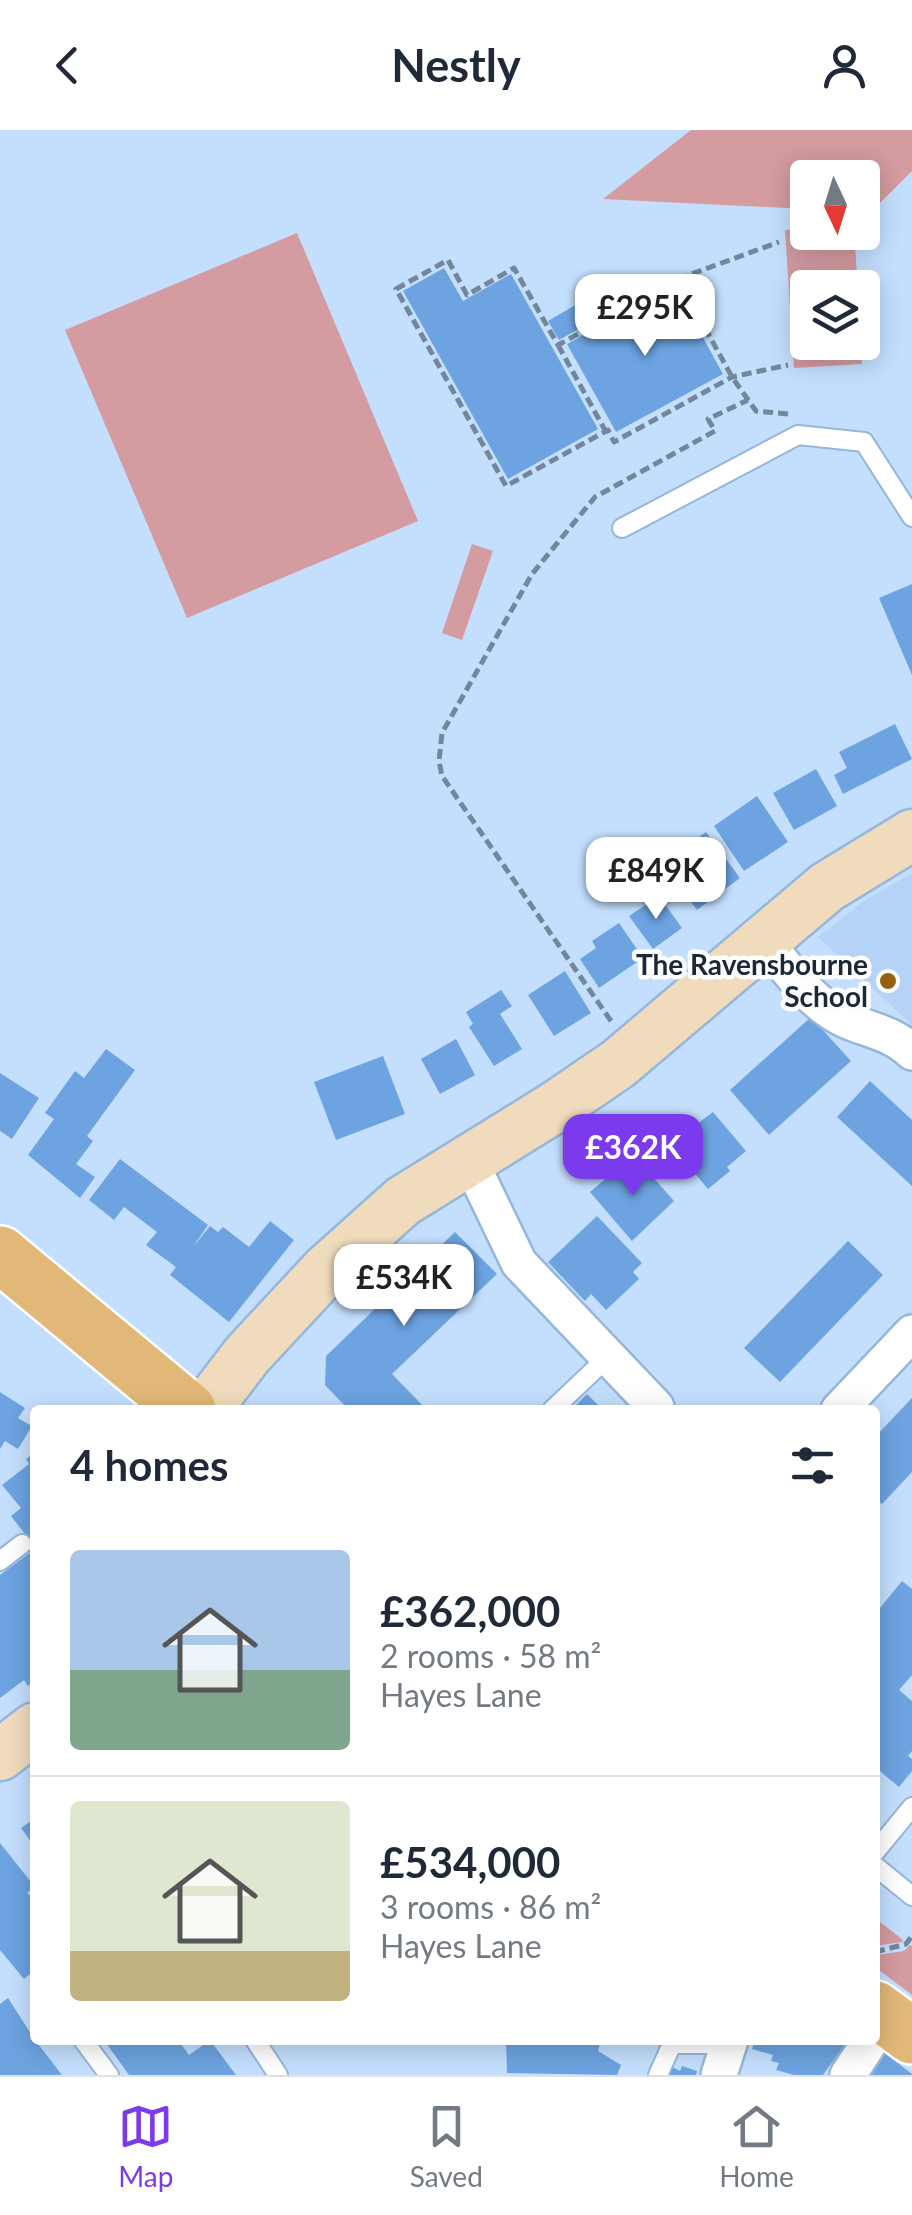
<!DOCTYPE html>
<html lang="en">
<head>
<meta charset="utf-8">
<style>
	:root { --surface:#fff; --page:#f6f6f7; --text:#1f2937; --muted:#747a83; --line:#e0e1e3; --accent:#7c3aed }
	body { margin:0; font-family:Lato,sans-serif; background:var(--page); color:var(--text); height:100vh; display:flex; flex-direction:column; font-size:38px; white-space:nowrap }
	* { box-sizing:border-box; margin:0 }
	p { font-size:32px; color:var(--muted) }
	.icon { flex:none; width:55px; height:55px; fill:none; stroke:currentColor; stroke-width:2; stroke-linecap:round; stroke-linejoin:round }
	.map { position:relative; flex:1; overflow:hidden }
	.panel { position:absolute; left:30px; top:1275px; width:850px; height:640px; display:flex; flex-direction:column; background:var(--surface); border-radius:10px; box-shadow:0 5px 25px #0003 }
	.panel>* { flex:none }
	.needle { width:65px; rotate:176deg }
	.fabs { position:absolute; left:790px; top:30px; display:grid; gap:20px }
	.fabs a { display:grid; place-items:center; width:90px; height:90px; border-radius:10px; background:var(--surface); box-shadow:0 5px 25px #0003; font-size:50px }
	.price { position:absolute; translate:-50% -85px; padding:0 22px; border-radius:20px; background:#fff; color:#222; font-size:32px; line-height:65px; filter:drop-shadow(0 2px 5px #0008) }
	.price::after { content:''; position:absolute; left:50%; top:60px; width:30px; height:22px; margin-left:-15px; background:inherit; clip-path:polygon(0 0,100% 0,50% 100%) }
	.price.current { background:var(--accent); color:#fff }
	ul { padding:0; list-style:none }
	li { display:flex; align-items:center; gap:30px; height:250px; padding:0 40px }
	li+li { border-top:2px solid var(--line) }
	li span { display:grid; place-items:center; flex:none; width:280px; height:200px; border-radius:10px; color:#555 }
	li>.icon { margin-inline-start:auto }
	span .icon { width:120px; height:120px; fill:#fffc; stroke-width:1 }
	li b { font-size:42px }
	h2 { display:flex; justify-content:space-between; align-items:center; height:120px; padding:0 40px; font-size:42px }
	header { display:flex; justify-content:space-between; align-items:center; height:130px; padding:0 40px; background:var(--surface); font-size:45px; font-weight:700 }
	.menu { display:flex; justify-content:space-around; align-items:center; height:140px; border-top:2px solid var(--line); background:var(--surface); font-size:28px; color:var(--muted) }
	.menu a { display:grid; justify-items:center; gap:5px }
	.menu .current { color:var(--accent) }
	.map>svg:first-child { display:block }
</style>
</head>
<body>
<header><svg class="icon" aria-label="back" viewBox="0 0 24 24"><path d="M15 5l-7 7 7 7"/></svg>Nestly<svg class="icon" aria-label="person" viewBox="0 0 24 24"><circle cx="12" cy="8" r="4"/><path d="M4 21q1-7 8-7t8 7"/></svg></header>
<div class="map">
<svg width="912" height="1945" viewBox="0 0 912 1945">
	<rect width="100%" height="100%" fill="#c4dffe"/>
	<path fill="#b5d3f7" d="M912,743V895L818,807L864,771Z"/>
	<path fill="#d49ba0" d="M691,0H912V41L871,82H863L862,48H808L807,79L603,69Z
		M807,99L808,102L854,103L858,157L808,158V212L861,213L862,234L794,238L785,100Z
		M297,103L418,391L187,488L65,200Z
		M472,414L493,421L462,510L442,503Z
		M875,1788L903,1810L902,1812L875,1816Z
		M910,1815L912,1816V1865L875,1837L877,1825L904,1821Z"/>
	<path fill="#6ca3e0" d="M444,138L463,171L511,144L598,299L508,349L403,161Z
		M674,155L723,244L616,302L567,214Z
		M589,167L600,187L559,210L548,191Z
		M912,454V545L879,468Z
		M895,594L912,629L843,664L834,645L847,638L839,622Z
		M816,639L837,676L794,700L773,663Z
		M757,666L788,712L744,741L714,696Z
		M706,702L740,748L697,780L663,733Z
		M659,766L682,798L653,819L629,786Z
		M619,793L643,828L599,858L580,829L596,818L592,811Z
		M565,841L591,883L554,906L528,865Z
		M501,860L512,876L500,884L522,919L494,936L469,897L473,894L466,882Z
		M811,887L851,931L769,1005L730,960Z
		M456,909L475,945L440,964L421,929Z
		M106,919L135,940L87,1006L93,1011L76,1034L95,1047L80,1068L28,1025L54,989L45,983L75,941L84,948Z
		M383,926L405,984L336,1010L314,952Z
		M0,943L39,968L12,1009L0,1001Z
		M870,951L912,990V1056L837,987Z
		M713,982L746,1021L727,1037L730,1041L708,1059L670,1014Z
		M120,1029L208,1095L193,1117L210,1096L218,1102L223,1097L249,1117L270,1091L294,1110L229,1192L170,1145L176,1137L146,1115L157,1102L124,1077L114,1090L89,1070Z
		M637,1029L674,1071L632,1111L590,1062L610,1045L613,1049Z
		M597,1086L642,1133L633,1142L639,1149L606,1180L591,1164L585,1171L548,1132Z
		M455,1102L497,1144L392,1244L427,1280H349L325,1255L326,1226Z
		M848,1111L883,1145L780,1252L744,1218Z
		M0,1262L25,1278L18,1288L32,1296L18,1319L5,1311L0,1319Z
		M587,1264L603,1280H571Z
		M912,1268V1342L882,1374L875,1368V1307Z
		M35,1322V1417L11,1386L21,1378L2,1355L29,1334L26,1329Z
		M35,1419V1550L28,1556L24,1550L0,1568V1445Z
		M902,1451L912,1459V1545L899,1560L912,1571V1621L908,1626L912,1629V1641L899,1657L875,1637V1484Z
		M35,1688V1717L21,1698Z
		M0,1713L35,1757L27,1763L35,1769V1840L24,1849L0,1820Z
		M8,1868L35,1910L62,1945H0V1874Z
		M110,1910H178L189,1925L210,1910L236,1945H129L106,1913Z
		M506,1910H601L598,1921L621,1935L617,1945L507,1943Z
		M755,1910H848L823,1945H794L776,1940L779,1933L771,1931L773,1925L752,1919Z
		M882,1921L912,1944V1945H865Z
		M665,1933L680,1941L682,1936L697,1941L696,1945H660Z"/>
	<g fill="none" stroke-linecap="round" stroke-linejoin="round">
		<defs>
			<path id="service" d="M622,398L798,305L864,312L912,387
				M552,1280L609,1226
				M0,1431L22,1414
				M875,1722L912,1677
				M875,1736L912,1766
				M83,1910L109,1945
				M255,1910L278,1945
				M658,1945L672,1914H729"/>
			<path id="minor" d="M764,810C786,837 810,872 842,888C866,900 892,902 912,922
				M469,1029L519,1133L656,1277
				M839,1280L912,1203
				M719,1945L730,1910
				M848,1945L871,1910"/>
			<path id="secondary" d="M205,1280L247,1225L326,1140L403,1071L555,977L618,934L827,757L912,705
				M0,1625L35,1598"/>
			<path id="primary" d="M0,1124L188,1280
				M875,1879L912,1906"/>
		</defs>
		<use href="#service" stroke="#96b6db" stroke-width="22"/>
		<use href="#minor" stroke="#96b6db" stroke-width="40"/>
		<use href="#secondary" stroke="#96b6db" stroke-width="55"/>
		<use href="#primary" stroke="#fff" stroke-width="60"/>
		<path stroke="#72869c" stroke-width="5" stroke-dasharray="10 5" stroke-linecap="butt" d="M678,149L779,112
			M558,215L606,302
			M788,284L756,281L732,247L678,149L558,215L514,138L467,165L448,130L396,159L506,356L608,300L614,312L732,247L788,235
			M611,891L442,646L439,631L442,603L532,444L595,367L715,301L708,289L748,270
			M875,1822L906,1814L912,1806"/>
		<use href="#service" stroke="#fff" stroke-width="18"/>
		<use href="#minor" stroke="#fff" stroke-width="35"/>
		<use href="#secondary" stroke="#f0dcbc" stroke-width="50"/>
		<use href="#primary" stroke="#e1b878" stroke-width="55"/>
	</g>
	<circle fill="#936112" stroke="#fdfdfd" stroke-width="4" cx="888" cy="851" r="10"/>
	<g text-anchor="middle" stroke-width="9" stroke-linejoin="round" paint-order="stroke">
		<g font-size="28" font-weight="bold" fill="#1b2836" stroke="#fdfdfd" text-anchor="end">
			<text x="868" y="845">The Ravensbourne<tspan x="868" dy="32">School</tspan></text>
		</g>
	</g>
</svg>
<div class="fabs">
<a><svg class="needle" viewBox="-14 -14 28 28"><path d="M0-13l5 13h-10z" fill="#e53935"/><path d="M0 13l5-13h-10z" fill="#747a83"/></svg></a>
<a><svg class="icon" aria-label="layers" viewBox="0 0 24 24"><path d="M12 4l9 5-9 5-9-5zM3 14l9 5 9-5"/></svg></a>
</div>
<b class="price" style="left:645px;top:229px">£295K</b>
<b class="price" style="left:656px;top:792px">£849K</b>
<b class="price current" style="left:633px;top:1069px">£362K</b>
<b class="price" style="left:404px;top:1199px">£534K</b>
<section class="panel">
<h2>4 homes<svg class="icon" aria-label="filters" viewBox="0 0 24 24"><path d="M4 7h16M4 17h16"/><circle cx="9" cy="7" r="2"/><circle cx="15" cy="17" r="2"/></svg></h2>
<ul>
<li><span style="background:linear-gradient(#a9c7e8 60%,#7fa58c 0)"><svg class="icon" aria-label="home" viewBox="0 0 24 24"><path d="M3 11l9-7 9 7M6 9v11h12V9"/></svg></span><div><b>£362,000</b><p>2 rooms · 58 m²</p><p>Hayes Lane</p></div></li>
<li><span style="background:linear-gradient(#dfe7d0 75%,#c2b280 0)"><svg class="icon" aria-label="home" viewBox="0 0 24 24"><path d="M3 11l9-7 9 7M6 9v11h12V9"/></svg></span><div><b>£534,000</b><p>3 rooms · 86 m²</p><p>Hayes Lane</p></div></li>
</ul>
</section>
</div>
<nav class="menu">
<a class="current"><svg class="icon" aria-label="map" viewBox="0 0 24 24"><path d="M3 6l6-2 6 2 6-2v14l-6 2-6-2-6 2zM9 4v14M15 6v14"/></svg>Map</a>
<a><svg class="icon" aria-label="saved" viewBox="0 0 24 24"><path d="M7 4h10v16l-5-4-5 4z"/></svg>Saved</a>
<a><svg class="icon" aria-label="home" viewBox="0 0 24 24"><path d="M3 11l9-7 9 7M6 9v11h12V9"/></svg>Home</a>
</nav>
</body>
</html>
